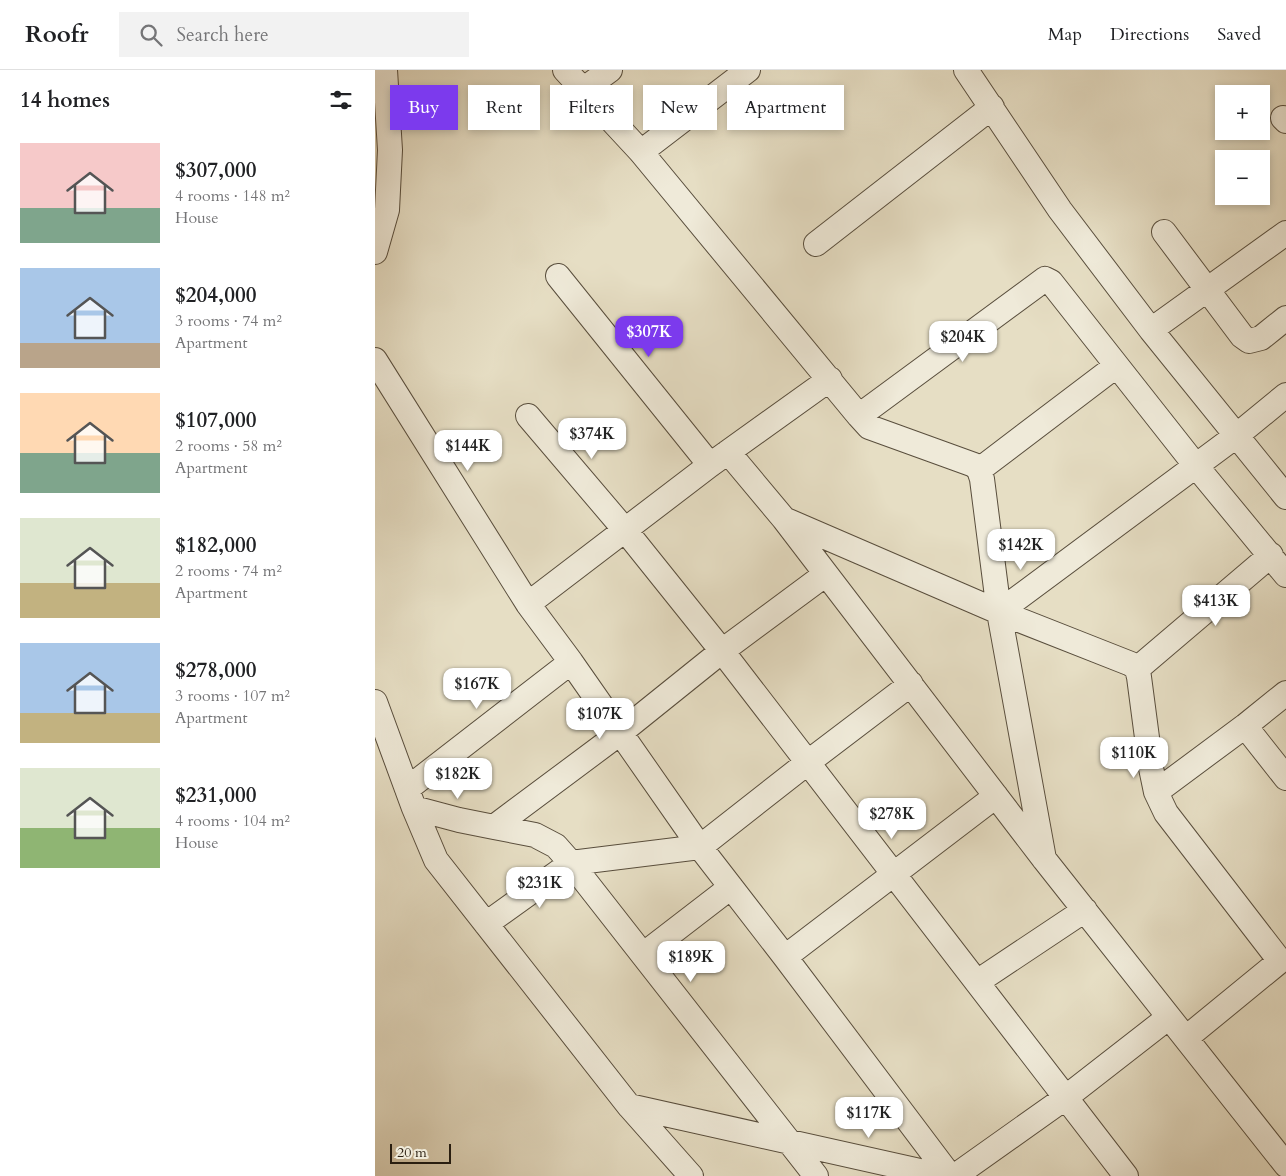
<!DOCTYPE html>
<html lang="en">
<head>
<meta charset="utf-8">
<style>
	:root { --surface:#fff; --page:#f2f2f2; --text:#202124; --muted:#757577; --line:#e0e0e0; --accent:#7c3aed }
	body { margin:0; font-family:Cardo,serif; background:var(--page); color:var(--text); height:100vh; display:flex; flex-direction:column; font-size:19px; white-space:nowrap }
	* { box-sizing:border-box; margin:0 }
	p { font-size:16px; color:var(--muted) }
	.icon { flex:none; width:28px; height:28px; fill:none; stroke:currentColor; stroke-width:2; stroke-linecap:round; stroke-linejoin:round }
	.map { position:relative; flex:1; overflow:hidden }
	.drawer { display:flex; flex-direction:column; background:var(--surface); width:375px }
	.drawer>* { flex:none }
	.banner { position:absolute; left:15px; top:15px; width:475px; height:45px; display:flex; gap:10px }
	.fabs { position:absolute; left:840px; top:15px; display:grid; gap:10px }
	.fabs a { display:grid; place-items:center; width:55px; height:55px; border-radius:0px; background:var(--surface); box-shadow:0 2px 8px #0003; font-size:25px }
	.scale { position:absolute; left:15px; bottom:12px; width:61px; box-sizing:border-box; padding-left:5px; border:2px solid #2a1e10; border-top:0; font-size:14px; line-height:18px; white-space:nowrap; color:#2a1e10; -webkit-text-stroke:4px #efead9; paint-order:stroke }
	.price { position:absolute; translate:-50% -42px; padding:0 11px; border-radius:10px; background:#fff; color:#222; font-size:16px; line-height:32px; filter:drop-shadow(0 1px 2px #0008) }
	.price::after { content:''; position:absolute; left:50%; top:30px; width:15px; height:11px; margin-left:-8px; background:inherit; clip-path:polygon(0 0,100% 0,50% 100%) }
	.price.selected { background:var(--accent); color:#fff }
	ul { padding:0; list-style:none }
	li { display:flex; align-items:center; gap:15px; height:125px; padding:0 20px }
	li span { display:grid; place-items:center; flex:none; width:140px; height:100px; border-radius:0px; color:#555 }
	li>.icon { margin-inline-start:auto }
	span .icon { width:60px; height:60px; fill:#fffc; stroke-width:1 }
	li b { font-size:21px }
	h2 { display:flex; justify-content:space-between; align-items:center; height:60px; padding:0 20px; font-size:21px }
	.pill { padding:0 18px; border-radius:0px; background:var(--surface); box-shadow:0 2px 8px #0003; font-size:18px; line-height:45px }
	.pill.selected { background:var(--accent); color:#fff }
	header { display:flex; align-items:center; gap:30px; box-sizing:border-box; height:70px; padding:0 25px; background:var(--surface); border-bottom:1px solid var(--line) }
	header strong { font-size:24px }
	nav { display:flex; gap:28px; margin-inline-start:auto; font-size:18px }
	.search { width:350px; height:45px; background:var(--page); display:flex; align-items:center; gap:12px; box-sizing:border-box; padding:0 18px; border-radius:0px; color:var(--muted); font-size:19px }
	main { display:flex; flex:1; min-height:0 }
	.map>svg:first-child { display:block }
</style>
</head>
<body>
<header>
<strong>Roofr</strong>
<div class="search"><svg class="icon" aria-label="search" viewBox="0 0 24 24"><circle cx="10" cy="10" r="6"/><path d="M15 15l6 6"/></svg>Search here</div>
<nav><a>Map</a><a>Directions</a><a>Saved</a></nav>
</header>
<main>
<section class="drawer">
<h2>14 homes<svg class="icon" aria-label="filters" viewBox="0 0 24 24"><path d="M4 7h16M4 17h16"/><circle cx="9" cy="7" r="2"/><circle cx="15" cy="17" r="2"/></svg></h2>
<ul>
<li><span style="background:linear-gradient(#f6c9c9 65%,#7fa58c 0)"><svg class="icon" aria-label="home" viewBox="0 0 24 24"><path d="M3 11l9-7 9 7M6 9v11h12V9"/></svg></span><div><b>$307,000</b><p>4 rooms · 148 m²</p><p>House</p></div></li>
<li><span style="background:linear-gradient(#a9c7e8 75%,#b9a48a 0)"><svg class="icon" aria-label="home" viewBox="0 0 24 24"><path d="M3 11l9-7 9 7M6 9v11h12V9"/></svg></span><div><b>$204,000</b><p>3 rooms · 74 m²</p><p>Apartment</p></div></li>
<li><span style="background:linear-gradient(#ffd9b3 60%,#7fa58c 0)"><svg class="icon" aria-label="home" viewBox="0 0 24 24"><path d="M3 11l9-7 9 7M6 9v11h12V9"/></svg></span><div><b>$107,000</b><p>2 rooms · 58 m²</p><p>Apartment</p></div></li>
<li><span style="background:linear-gradient(#dfe7d0 65%,#c2b280 0)"><svg class="icon" aria-label="home" viewBox="0 0 24 24"><path d="M3 11l9-7 9 7M6 9v11h12V9"/></svg></span><div><b>$182,000</b><p>2 rooms · 74 m²</p><p>Apartment</p></div></li>
<li><span style="background:linear-gradient(#a9c7e8 70%,#c2b280 0)"><svg class="icon" aria-label="home" viewBox="0 0 24 24"><path d="M3 11l9-7 9 7M6 9v11h12V9"/></svg></span><div><b>$278,000</b><p>3 rooms · 107 m²</p><p>Apartment</p></div></li>
<li><span style="background:linear-gradient(#dfe7d0 60%,#8fb573 0)"><svg class="icon" aria-label="home" viewBox="0 0 24 24"><path d="M3 11l9-7 9 7M6 9v11h12V9"/></svg></span><div><b>$231,000</b><p>4 rooms · 104 m²</p><p>House</p></div></li>
</ul>
</section>
<div class="map">
<svg width="911" height="1106" viewBox="0 0 911 1106">
	<rect width="100%" height="100%" fill="#e6dec4"/>
	<filter id="stains"><feTurbulence type="fractalNoise" baseFrequency=".004" numOctaves="4"/><feColorMatrix values="0 0 0 0 .2 0 0 0 0 .09 0 0 0 0 .02 0 0 0 .5 -.17"/></filter>
	<radialGradient id="worn" r=".72"><stop offset=".6" stop-color="#630" stop-opacity="0"/><stop offset="1" stop-color="#630" stop-opacity=".3"/></radialGradient>
	<g fill="none" stroke-linecap="round" stroke-linejoin="round">
		<defs>
			<path id="minor" d="M190,0L266,82L484,346L494,357L599,395L604,400L607,409L624,542L669,789
				M591,0L685,140L776,260L911,427
				M209,19L235,0
				M908,48L911,51
				M266,82L373,0
				M789,162L867,266L874,271L886,268L911,248
				M441,174L617,37
				M0,182L12,140L15,80L10,0
				M183,206L335,395
				M776,260L911,163
				M0,290L153,534
				M455,309L335,395L153,534L196,592L325,777L410,887L575,1106
				M153,346L250,460L347,581L751,1106
				M484,346L670,209L676,212L821,396L911,505
				M353,382L409,449L669,789L911,1095
				M604,400L741,296
				M411,450L624,542L861,366L911,325
				M624,542L756,594L762,599L764,607L776,698L781,722L791,743L905,891L811,968
				M762,599L896,485
				M0,632L39,738L61,790L254,1036L316,1106
				M870,656L911,708
				M32,719L196,592
				M781,722L870,656L911,623
				M39,738L84,750L119,757
				M111,854L196,793L181,776L160,765L119,757L245,663L347,581L451,504
				M269,884L356,817
				M410,887L621,726
				M602,912L710,840
				M254,1036L567,1106
				M441,1106L196,793L325,777L432,693L536,614
				M580,1106L690,1028L794,947"/>
		</defs>
		<use href="#minor" stroke="#594e3d" stroke-width="26"/>
		<use href="#minor" stroke="#efead9" stroke-width="24"/>
	</g>
	<rect width="100%" height="100%" filter="url(#stains)"/>
	<rect width="100%" height="100%" fill="url(#worn)"/>
</svg>
<div class="fabs">
<a>+</a>
<a>−</a>
</div>
<div class="scale">20 m</div>
<b class="price selected" style="left:274px;top:288px">$307K</b>
<b class="price" style="left:588px;top:293px">$204K</b>
<b class="price" style="left:217px;top:390px">$374K</b>
<b class="price" style="left:93px;top:402px">$144K</b>
<b class="price" style="left:646px;top:501px">$142K</b>
<b class="price" style="left:841px;top:557px">$413K</b>
<b class="price" style="left:102px;top:640px">$167K</b>
<b class="price" style="left:225px;top:670px">$107K</b>
<b class="price" style="left:759px;top:709px">$110K</b>
<b class="price" style="left:83px;top:730px">$182K</b>
<b class="price" style="left:517px;top:770px">$278K</b>
<b class="price" style="left:165px;top:839px">$231K</b>
<b class="price" style="left:316px;top:913px">$189K</b>
<b class="price" style="left:494px;top:1069px">$117K</b>
<div class="banner">
<a class="pill selected">Buy</a>
<a class="pill">Rent</a>
<a class="pill">Filters</a>
<a class="pill">New</a>
<a class="pill">Apartment</a>
</div>
</div>
</main>
</body>
</html>
